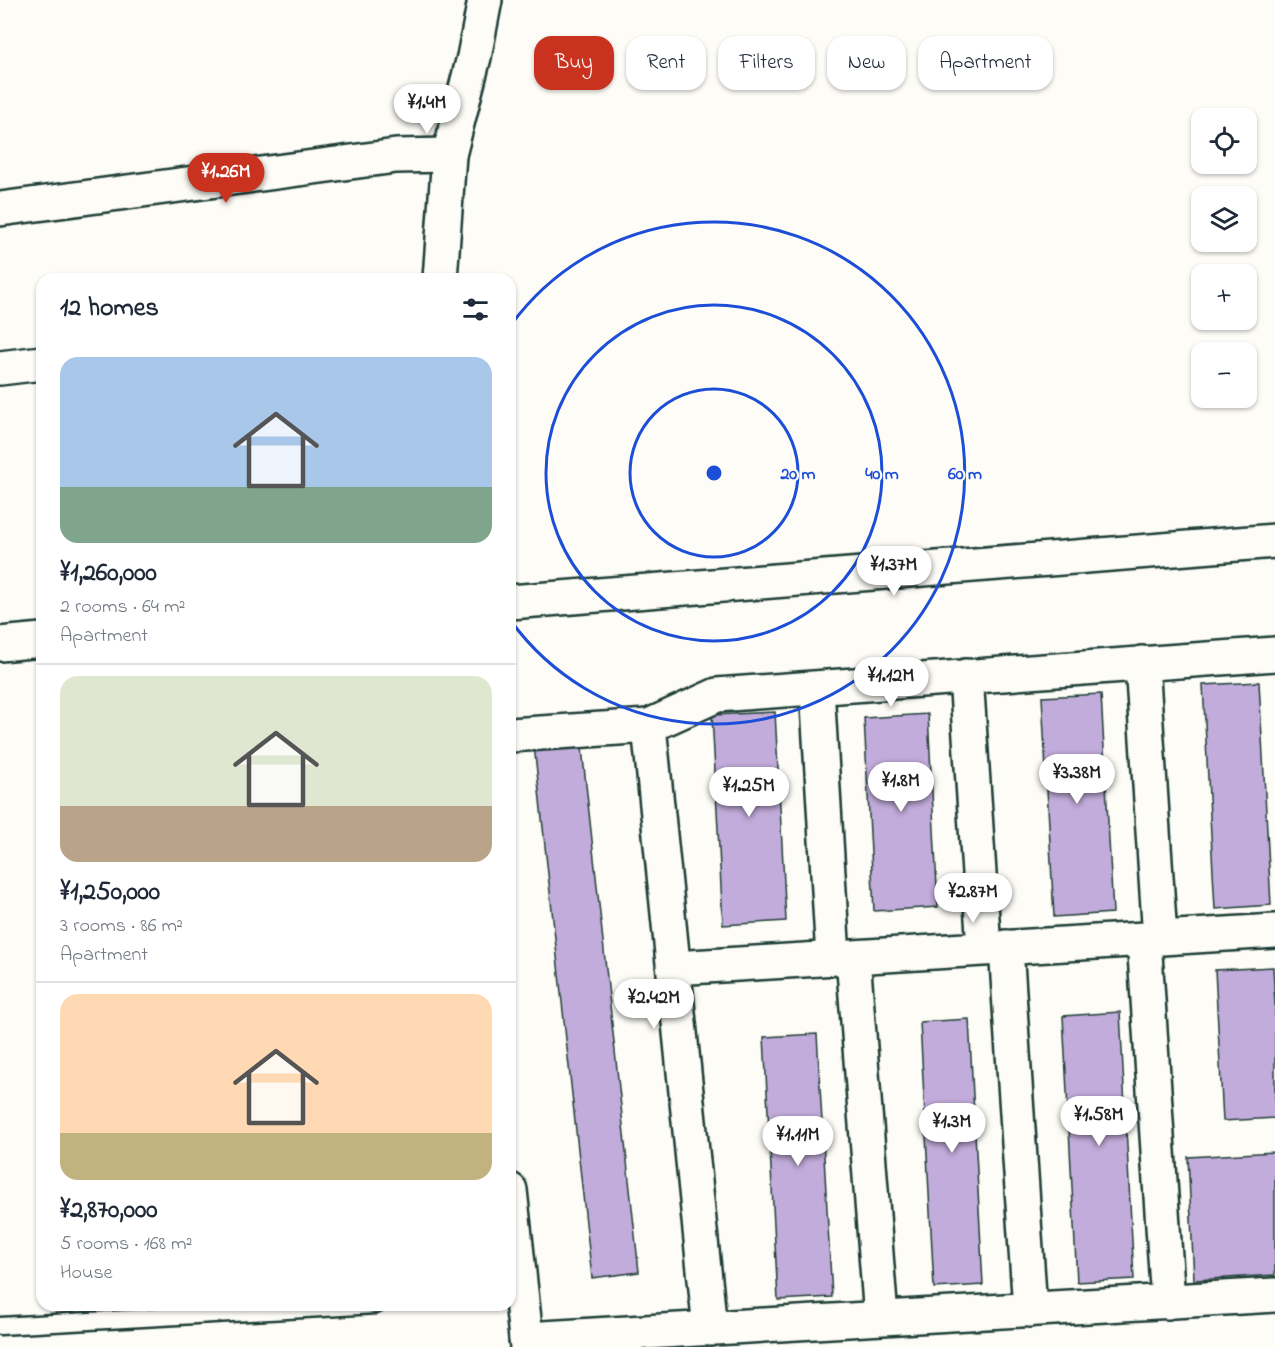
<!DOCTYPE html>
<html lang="en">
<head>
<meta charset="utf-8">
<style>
	:root { --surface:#fff; --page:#f2f2f3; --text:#1f2937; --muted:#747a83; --line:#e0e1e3; --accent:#c8321e }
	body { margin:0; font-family:"Indie Flower",sans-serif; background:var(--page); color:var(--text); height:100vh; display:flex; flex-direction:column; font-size:22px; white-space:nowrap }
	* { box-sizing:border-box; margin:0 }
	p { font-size:20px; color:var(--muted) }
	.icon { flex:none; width:33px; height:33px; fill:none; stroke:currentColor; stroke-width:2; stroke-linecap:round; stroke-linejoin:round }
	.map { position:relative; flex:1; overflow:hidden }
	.sheet { position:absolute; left:36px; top:273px; width:480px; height:1038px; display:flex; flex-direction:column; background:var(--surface); border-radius:18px; box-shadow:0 2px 4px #0004 }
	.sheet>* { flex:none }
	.hud { position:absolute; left:534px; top:36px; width:570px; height:54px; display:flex; gap:12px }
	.controls { position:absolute; left:1191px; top:108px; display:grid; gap:12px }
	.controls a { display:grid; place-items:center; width:66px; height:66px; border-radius:12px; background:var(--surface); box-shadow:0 2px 4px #0004; font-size:30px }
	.price { position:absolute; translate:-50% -51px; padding:0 14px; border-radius:21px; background:#fff; color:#222; font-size:20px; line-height:39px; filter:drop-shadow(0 2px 3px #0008) }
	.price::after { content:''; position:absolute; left:50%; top:36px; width:18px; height:14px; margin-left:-9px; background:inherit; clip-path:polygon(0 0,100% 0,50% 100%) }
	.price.on { background:var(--accent); color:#fff }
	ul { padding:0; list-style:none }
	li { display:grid; align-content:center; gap:12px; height:318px; padding:0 24px }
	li+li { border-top:2px solid var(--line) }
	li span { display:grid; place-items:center; height:186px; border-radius:18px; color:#555 }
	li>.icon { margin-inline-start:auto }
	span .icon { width:108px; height:108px; fill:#fffc; stroke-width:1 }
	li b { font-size:26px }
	h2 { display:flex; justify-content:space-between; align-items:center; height:72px; padding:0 24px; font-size:26px }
	.tag { padding:0 21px; border-radius:18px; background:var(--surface); box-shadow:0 2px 4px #0004; font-size:21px; line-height:54px }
	.tag.on { background:var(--accent); color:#fff }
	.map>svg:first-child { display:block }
</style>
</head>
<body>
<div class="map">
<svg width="1275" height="1347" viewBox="0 0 1275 1347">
	<rect width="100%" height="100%" fill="#fdfcf7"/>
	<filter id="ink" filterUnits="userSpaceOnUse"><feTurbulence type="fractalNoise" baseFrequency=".0167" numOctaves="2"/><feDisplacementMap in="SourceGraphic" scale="12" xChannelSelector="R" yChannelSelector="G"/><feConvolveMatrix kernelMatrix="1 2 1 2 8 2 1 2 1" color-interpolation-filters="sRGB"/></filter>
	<g filter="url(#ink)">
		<path fill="#c2acdb" stroke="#1f3d34" stroke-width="1.5" d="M1259,682L1271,905L1215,909L1203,685Z
			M1101,694L1113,913L1054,917L1042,697Z
			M775,712L786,921L723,925L712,715Z
			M928,714L938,907L874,911L864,718Z
			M581,739L639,1272L592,1278L534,745Z
			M1273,967L1275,1005V1118L1223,1121L1215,970Z
			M1120,1012L1134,1279L1077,1282L1063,1016Z
			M969,1019L983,1285L934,1288L920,1022Z
			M817,1034L832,1297L778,1300L764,1037Z
			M1275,1152V1275L1194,1280L1188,1157Z"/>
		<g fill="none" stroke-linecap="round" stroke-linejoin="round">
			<defs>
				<path id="lane" d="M0,1326L376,1305"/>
				<path id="street" d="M0,209L396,156L449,155
					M0,368L42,363
					M510,602L1275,541
					M0,644L42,640
					M1142,663L1160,938
					M966,676L984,949
					M817,688L833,958
					M649,726L710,1329
					M510,735L649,726L717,695L1275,654
					M1144,939L1168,1302
					M1006,947L1030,1310
					M853,957L881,1318
					M674,968L1275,931
					M526,1339L1275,1295"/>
				<path id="secondary" d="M440,279L449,155L474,57L485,0
					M510,1190L527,1347"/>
			</defs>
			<use href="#lane" stroke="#1f3d34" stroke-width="21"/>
			<use href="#street" stroke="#1f3d34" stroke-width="38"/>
			<use href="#secondary" stroke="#1f3d34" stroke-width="38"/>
			<use href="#lane" stroke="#fdfcf7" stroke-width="16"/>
			<use href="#street" stroke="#fdfcf7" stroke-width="33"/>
			<use href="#secondary" stroke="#fdfcf7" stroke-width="33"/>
		</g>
	</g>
	<g fill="none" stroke="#1d4ed8" stroke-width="3">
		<circle cx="714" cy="473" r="84"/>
		<circle cx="714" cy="473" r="168"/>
		<path d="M511 325A251 251 0 1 1 511 621"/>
	</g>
	<circle cx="714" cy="473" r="9" fill="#1d4ed8" stroke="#fdfcf7" stroke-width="3"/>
	<g font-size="18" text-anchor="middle" font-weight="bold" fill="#1d4ed8" stroke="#fdfcf7" stroke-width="4.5" stroke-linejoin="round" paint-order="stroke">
		<text x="798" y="479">20 m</text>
		<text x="882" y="479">40 m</text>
		<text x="965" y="479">60 m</text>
	</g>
</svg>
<div class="controls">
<a><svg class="icon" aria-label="locate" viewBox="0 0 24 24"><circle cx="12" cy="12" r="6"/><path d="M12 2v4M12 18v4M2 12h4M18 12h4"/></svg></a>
<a><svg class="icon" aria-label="layers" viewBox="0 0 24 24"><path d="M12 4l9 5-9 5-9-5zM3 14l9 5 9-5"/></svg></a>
<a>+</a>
<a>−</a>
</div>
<b class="price" style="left:427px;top:135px">¥1.4M</b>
<b class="price on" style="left:226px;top:204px">¥1.26M</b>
<b class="price" style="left:894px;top:597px">¥1.37M</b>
<b class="price" style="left:891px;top:708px">¥1.12M</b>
<b class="price" style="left:1077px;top:805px">¥3.38M</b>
<b class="price" style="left:901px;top:813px">¥1.8M</b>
<b class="price" style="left:749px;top:818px">¥1.25M</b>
<b class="price" style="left:973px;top:924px">¥2.87M</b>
<b class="price" style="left:654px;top:1030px">¥2.42M</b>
<b class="price" style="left:1099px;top:1147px">¥1.58M</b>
<b class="price" style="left:952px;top:1154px">¥1.3M</b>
<b class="price" style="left:798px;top:1167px">¥1.11M</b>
<div class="hud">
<a class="tag on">Buy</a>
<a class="tag">Rent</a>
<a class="tag">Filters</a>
<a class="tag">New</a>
<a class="tag">Apartment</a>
</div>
<section class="sheet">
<h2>12 homes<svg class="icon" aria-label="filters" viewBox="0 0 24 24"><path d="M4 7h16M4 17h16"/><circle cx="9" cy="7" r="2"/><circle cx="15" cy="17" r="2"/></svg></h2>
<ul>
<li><span style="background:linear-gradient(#a9c7e8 70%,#7fa58c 0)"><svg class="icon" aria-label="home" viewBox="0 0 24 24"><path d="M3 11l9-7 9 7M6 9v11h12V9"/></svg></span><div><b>¥1,260,000</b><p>2 rooms · 64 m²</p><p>Apartment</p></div></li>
<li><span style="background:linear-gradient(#dfe7d0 70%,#b9a48a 0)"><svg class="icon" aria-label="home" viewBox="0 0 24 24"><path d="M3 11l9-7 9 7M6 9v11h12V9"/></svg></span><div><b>¥1,250,000</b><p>3 rooms · 86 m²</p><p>Apartment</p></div></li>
<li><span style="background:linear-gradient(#ffd9b3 75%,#c2b280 0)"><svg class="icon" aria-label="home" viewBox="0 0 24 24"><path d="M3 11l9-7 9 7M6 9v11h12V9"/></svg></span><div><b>¥2,870,000</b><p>5 rooms · 168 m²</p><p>House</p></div></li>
</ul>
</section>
</div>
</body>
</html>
